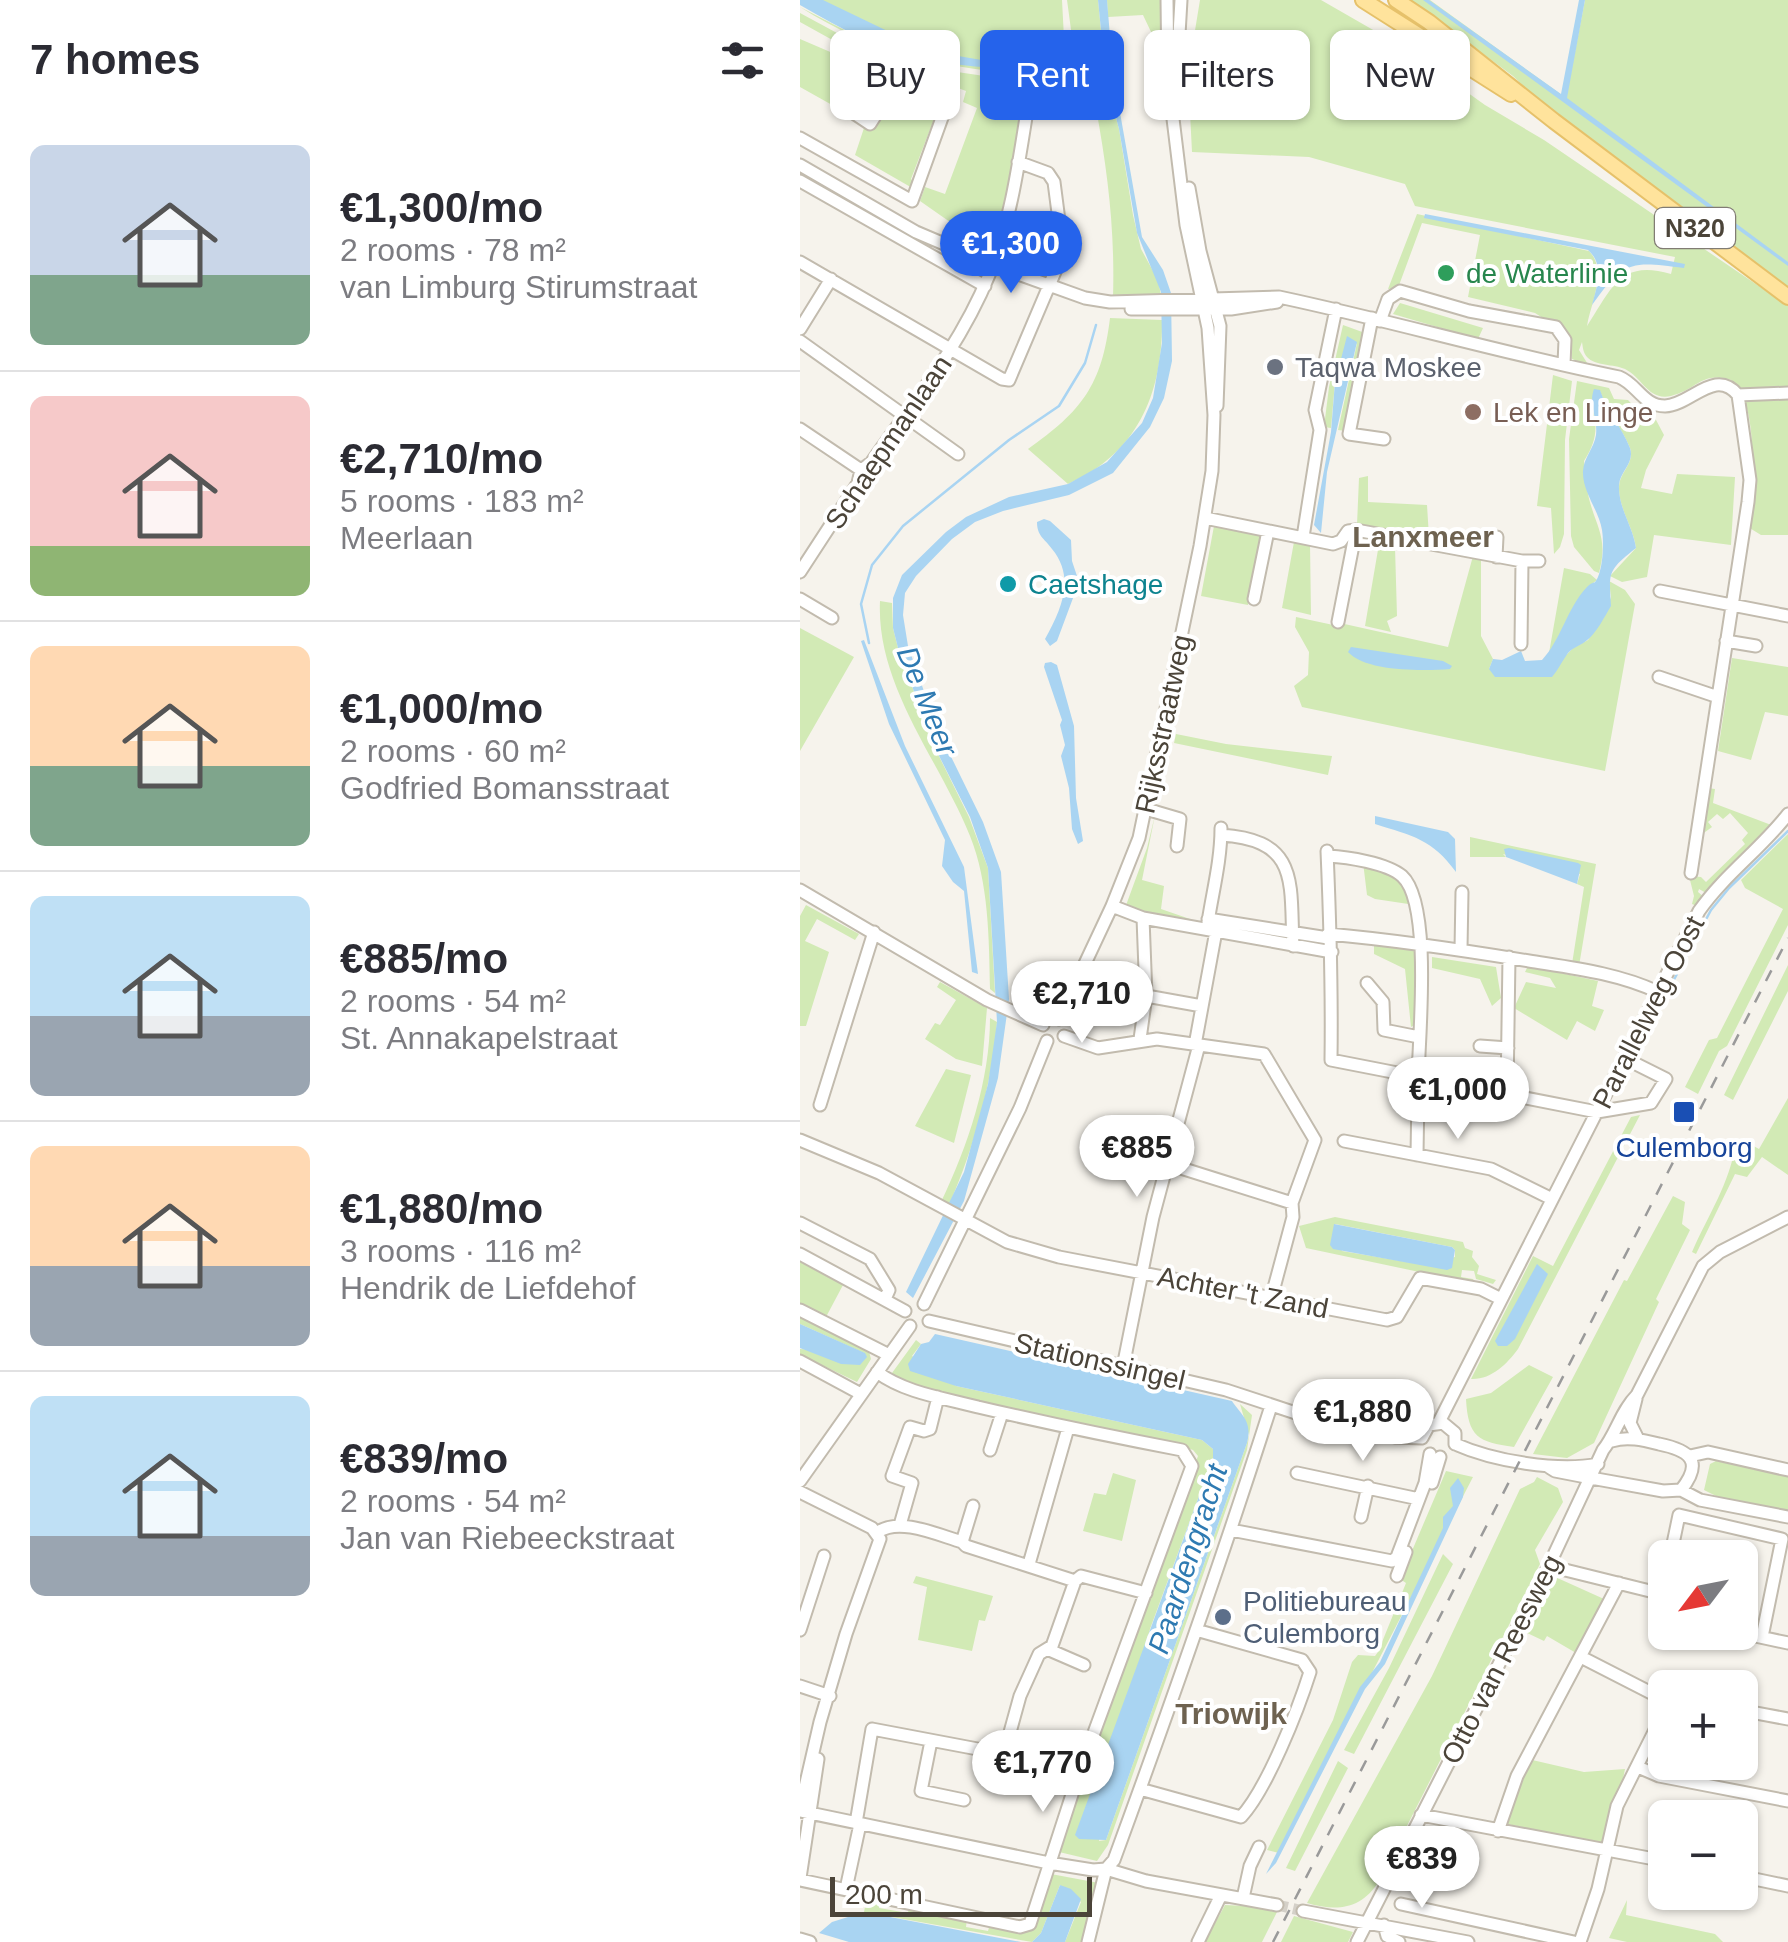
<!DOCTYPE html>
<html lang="en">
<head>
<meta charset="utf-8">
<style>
	:root { --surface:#fff; --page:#f2f2f3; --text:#2b2b33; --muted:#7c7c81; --line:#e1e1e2; --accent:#2563eb }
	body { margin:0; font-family:Helvetica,sans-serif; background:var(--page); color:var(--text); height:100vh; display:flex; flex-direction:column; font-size:38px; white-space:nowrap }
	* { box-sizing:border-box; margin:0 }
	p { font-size:32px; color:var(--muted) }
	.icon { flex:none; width:55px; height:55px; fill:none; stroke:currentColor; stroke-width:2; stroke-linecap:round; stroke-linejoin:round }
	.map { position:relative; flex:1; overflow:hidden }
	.panel { display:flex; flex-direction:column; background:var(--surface); width:800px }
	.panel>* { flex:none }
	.guide { position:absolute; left:30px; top:30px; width:808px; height:90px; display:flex; gap:20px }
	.needle { width:65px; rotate:238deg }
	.fabs { position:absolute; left:848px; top:1540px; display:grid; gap:20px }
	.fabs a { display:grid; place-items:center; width:110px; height:110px; border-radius:15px; background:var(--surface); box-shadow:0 2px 8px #0004; font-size:50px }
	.scale { position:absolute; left:30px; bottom:25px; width:262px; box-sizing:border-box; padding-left:10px; border:5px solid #4b4439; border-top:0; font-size:28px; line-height:35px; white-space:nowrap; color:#4b4439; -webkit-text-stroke:8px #fff; paint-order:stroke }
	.price { position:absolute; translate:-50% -85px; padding:0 22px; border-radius:35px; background:#fff; color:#222; font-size:32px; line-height:65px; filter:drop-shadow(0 2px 5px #0008) }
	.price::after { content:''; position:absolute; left:50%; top:60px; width:30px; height:22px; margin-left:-15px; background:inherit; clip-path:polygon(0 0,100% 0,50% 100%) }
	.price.selected { background:var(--accent); color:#fff }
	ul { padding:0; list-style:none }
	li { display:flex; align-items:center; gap:30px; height:250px; padding:0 30px }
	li+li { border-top:2px solid var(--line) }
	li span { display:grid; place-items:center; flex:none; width:280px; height:200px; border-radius:15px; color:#555 }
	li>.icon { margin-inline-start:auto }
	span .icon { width:120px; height:120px; fill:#fffc; stroke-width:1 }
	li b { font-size:42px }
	h2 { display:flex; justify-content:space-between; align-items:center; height:120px; padding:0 30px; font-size:42px }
	.tag { padding:0 35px; border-radius:15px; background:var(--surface); box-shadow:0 2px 8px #0004; font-size:35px; line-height:90px }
	.tag.selected { background:var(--accent); color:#fff }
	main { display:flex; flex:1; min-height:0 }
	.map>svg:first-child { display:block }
</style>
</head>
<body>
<main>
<section class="panel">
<h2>7 homes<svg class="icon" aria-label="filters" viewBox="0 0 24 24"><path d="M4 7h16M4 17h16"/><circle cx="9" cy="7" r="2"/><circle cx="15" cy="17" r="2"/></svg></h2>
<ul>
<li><span style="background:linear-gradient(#c9d6e8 65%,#7fa58c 0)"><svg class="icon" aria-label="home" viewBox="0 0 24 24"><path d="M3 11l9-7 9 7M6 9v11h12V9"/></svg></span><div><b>€1,300/mo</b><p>2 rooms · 78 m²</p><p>van Limburg Stirumstraat</p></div></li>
<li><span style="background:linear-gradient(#f6c9c9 75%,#8fb573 0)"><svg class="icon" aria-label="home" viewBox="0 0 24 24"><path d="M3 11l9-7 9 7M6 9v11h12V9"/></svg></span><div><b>€2,710/mo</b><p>5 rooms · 183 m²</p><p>Meerlaan</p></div></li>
<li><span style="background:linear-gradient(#ffd9b3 60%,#7fa58c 0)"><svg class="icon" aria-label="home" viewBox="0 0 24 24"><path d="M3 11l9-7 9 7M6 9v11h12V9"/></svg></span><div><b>€1,000/mo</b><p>2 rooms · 60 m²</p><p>Godfried Bomansstraat</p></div></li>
<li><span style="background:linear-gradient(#bfe0f5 60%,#9aa5b1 0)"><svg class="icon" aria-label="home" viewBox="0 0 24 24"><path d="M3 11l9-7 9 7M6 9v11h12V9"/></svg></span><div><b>€885/mo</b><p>2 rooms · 54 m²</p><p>St. Annakapelstraat</p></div></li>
<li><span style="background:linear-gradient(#ffd9b3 60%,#9aa5b1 0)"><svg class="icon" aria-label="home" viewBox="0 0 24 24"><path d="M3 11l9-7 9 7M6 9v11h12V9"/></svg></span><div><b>€1,880/mo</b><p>3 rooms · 116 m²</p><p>Hendrik de Liefdehof</p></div></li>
<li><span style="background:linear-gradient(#bfe0f5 70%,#9aa5b1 0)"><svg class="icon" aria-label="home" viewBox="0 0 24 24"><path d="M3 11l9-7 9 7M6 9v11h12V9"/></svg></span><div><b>€839/mo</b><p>2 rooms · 54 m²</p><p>Jan van Riebeeckstraat</p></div></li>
</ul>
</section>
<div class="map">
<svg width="988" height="1942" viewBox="0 0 988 1942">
	<rect width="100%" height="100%" fill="#f6f3ec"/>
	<path fill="#d2eab5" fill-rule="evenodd" d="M11,0H262L264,38L237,41L232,51V76C142,66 79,57 0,7L62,39L101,51Z
		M267,0H298L306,81L319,129L333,215L341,249L358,280L361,295L313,298C315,231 308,174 296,108L282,111Z
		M307,0H361L360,36H363L369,129L360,37L352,34L343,15L308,17Z
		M400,0H521L608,50L685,105L744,140L988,306V535H961L948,527C952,490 961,404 931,380C901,371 897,390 871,396C848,401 843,378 825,369C814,364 795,366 787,357C783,352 783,348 782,342L779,350L789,366L772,359L768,334L735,313L668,297L680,235L622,223L598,288L588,289L617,214L789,251C808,271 791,302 787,326C812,288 820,259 871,274L875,257L615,206L605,184L509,157L392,152L388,73Z
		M610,0H630L766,98L785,0H988V290L764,125L713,76Z
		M0,13L74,53L137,69L225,82L210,183L194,249L170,236L120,201L125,187L145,194L177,108L163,102L166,91L75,57L67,75L63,72L41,110L0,87V39L35,54L40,61L54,52L0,22Z
		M90,100L99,101L95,105L123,116L129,112L136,114L111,179L115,184L114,189L55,155L64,128L61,125Z
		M600,303L683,328L678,339L593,314Z
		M310,318L362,320C363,392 338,454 268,484L228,449C282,411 302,385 310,318Z
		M543,325L565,333L546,431L538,430L557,343L535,382L531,428L524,427L529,387Z
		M753,375L772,381L765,440L764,534L760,547L754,554L751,508L737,506Z
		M777,381L809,388L814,399L828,400L839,412L855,418L864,435L846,470L841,488L872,494L877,474L935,477L931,545L854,535L847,577L822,582L810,576L836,548C833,526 818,508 819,486C820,472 835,463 830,448C822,428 807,412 800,391L790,402C799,424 797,441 784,461C786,472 786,483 788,494C795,527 809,536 799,573L794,571L774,547L771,536L769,439Z
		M568,476V502L627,505L629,537L557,525L559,478Z
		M414,526L461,535L448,605L401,596Z
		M580,538L614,544L595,547L597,616L587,621L591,632L565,626Z
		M503,540L510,543L511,615L482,608L494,542Z
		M673,556L681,558V636L693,659L689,669L763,658L773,648L788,640L804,617L811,597L809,581L825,590L835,604L805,771L502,707L494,686L508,675L509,652L495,627L496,617L538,626L540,623L648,647Z
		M764,568L790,574L797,580L788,587L749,653Z
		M80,601L92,603L93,628L98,648L134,746L169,817L188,868L195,993L190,989C189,939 189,883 170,836C140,761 76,686 80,601Z
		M0,628L54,657L0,751Z
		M932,658L988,667V716L965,712L951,760L918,751Z
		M376,734L426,744L532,756L528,775L374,743Z
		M908,788L915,789L913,803L974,826L906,893L899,889L898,892L904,897L897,906L892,904L894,896L889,876L901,877L906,882L945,844L942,840L948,833L930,813L923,819L917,814L908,822L912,827L901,835L905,804L909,803Z
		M355,815L342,880L364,886L361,909L390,919L387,923L325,908L347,848Z
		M988,834V925L927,1046L919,1051L898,1094L885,1087L909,1040L917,1038L983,909L945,888L941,880Z
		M670,837L796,864L779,966L772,964L784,887L777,884L780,874L703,854L706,857H670Z
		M563,862L600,879L615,905L575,899L567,895Z
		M6,905L59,934L55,940L17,919L5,941L29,952L6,1026H0V916Z
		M574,943L614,949L616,1024L611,1027L605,969L574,954Z
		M632,957L696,967L701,998L692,1006L680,979L632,968Z
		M988,965V991L933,1100L924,1095Z
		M728,966L798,981L792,1006L804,1010L795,1031L777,1021L767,1040L714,1008L726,982L756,988L750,978L725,972Z
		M140,982L187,1008L182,1066L156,1059L125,1039L135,1023L140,1025L156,1000L137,987Z
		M190,1018L197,1022C192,1084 174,1148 149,1205L141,1202C168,1146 190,1080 190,1018Z
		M146,1069L171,1075L154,1143L115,1126Z
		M988,1098V1175L962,1157L947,1177L935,1174L896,1254L892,1252C909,1213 929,1185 936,1143L941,1139L959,1149Z
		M840,1115L718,1349C707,1364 691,1380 671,1379L733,1256L753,1266L831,1117Z
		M873,1196L885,1202L882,1224L890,1230L856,1299L859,1302L794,1443L767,1458L733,1454L824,1280L827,1281Z
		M535,1217L663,1242L665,1248L673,1251L672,1257L679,1266L677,1274L696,1280L693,1284L676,1279L674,1271L662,1270L661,1277L673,1279L676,1284L506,1248L499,1226ZM535,1224L652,1247L655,1250V1257L619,1264L542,1251Z
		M0,1262L43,1285L26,1317L0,1304Z
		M0,1317L68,1348L71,1359L57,1382L5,1357L0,1354V1349L64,1353L0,1324Z
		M116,1340L121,1344L112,1356L156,1386L402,1440L413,1449V1458L350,1629L299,1841L306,1840L447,1443L449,1435L440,1404L452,1415L447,1450L308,1845L297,1861L259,1852L275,1796L398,1456L393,1450L378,1445L104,1385L92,1373Z
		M729,1365L753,1377L714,1447C678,1442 668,1437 666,1399L691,1393Z
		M916,1461L988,1476V1510L918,1497L904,1490L910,1464Z
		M646,1471L673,1477L479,1853L467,1850L533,1720L552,1662L558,1655L575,1656L578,1652L606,1583L600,1579Z
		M313,1473L336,1480L322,1541L283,1531L294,1493L306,1495Z
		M737,1477L758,1488L763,1502L735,1550L740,1564L579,1881C562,1909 537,1912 507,1903L632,1676L720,1489L734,1482Z
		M643,1554L653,1564L554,1754L544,1750L589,1668Z
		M116,1576L193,1596L185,1621L179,1620L172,1651L118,1640L127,1587L113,1583Z
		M753,1576L804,1599L776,1653L747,1636L744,1641L723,1631Z
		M728,1759L784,1772L825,1769L823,1779L827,1772L830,1775L812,1802L802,1843L707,1824Z
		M538,1761L548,1768L495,1871L486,1868Z
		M251,1874L299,1883L283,1942H265L281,1902L260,1885L241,1933L232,1942L64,1912L67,1897L79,1900V1908L108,1913L109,1906L167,1919L166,1927L188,1931L190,1924L229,1932Z
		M827,1900L826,1915L915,1934L923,1942H827L809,1938Z
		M425,1905L466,1907L477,1912L462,1942H405Z
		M494,1916L553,1932L548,1942H481Z"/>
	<path fill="#a9d4f2" d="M0,0H23L129,51L199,63L207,59L217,45L219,48L209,65C181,74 90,53 62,39C42,28 20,17 0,5Z
		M298,0H307L313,73L342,237L363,270L371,293L372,361L364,398L350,427L313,473L269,495L203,511L175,522L152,539L116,576L105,593L103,615L108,646L137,728L183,822L201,872L209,999L198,1078L164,1201L113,1298L106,1292L164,1172L188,1084L197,1022L188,868L170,817L134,746L98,648L93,628V598L102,575L146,532L166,517L209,497L268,484L307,462L342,423L353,398L362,343L361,292L337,233L319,129L306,81Z
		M623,0H629L761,94L779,0H785L767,98L988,262V266Z
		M625,214L885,264L884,268C831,261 824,260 792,305C797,286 805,265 788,250L624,218Z
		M547,336L557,342L527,472L521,533L514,525L531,432L535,382Z
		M794,389L800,390C807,412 822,427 830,448C835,463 820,471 819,485C818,508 833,526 836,548C807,571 809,572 811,606C805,616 796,634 786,641C779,647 771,647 766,656C761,663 758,670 752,677H695L689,669L693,659L702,660L721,651L725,661L742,660C761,640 767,608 787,587C795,579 793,587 798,577C803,565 804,543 802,530C799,510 782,492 783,471C784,457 794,448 796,435C798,418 788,405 794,389Z
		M244,519L250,521L271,540L272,561L279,582L257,641L250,646L245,639C261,610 276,578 252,549C244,538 237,536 237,522Z
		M64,640L105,746L164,867L178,974L172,972L164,891L153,882L142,866L145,840L89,724L61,641Z
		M551,647L643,661L652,666L650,669C624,671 566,672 548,652Z
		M251,662L257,665L274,726L276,798L283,841L278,844L272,829L269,788L261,756L265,745L260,725L262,720L244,667L245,663Z
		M575,816L648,832L655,839L656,872C632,839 613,836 575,824Z
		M709,848L778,863L781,865L777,884L706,857L704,849Z
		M534,1224L652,1247L655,1250L652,1268L647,1270L533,1249L530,1245Z
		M737,1264L748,1274L715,1339L707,1346H698L695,1341Z
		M0,1324L65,1353L67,1357L60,1365L41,1364L0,1348Z
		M135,1334L432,1401C440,1414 453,1420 447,1443L306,1840L279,1839L275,1835L413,1458V1449L402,1440L156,1386L110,1371L108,1364L121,1344L129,1342Z
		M658,1478L664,1488L663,1497L585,1664L565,1689L476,1863L466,1874L560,1687L580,1662L643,1528V1517L653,1506L650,1488Z
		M260,1885L271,1889L281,1899L265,1942H232L241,1933Z
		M64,1912L221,1942H49L19,1933L32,1922Z"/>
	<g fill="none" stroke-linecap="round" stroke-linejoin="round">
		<path stroke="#a9d4f2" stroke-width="2.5" d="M69,643L61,604L72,565L103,526L209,440L259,406L285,363L296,325
			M869,989L911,910L929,888L988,831"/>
		<path stroke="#d4d0c8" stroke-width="11" stroke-dasharray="11 5.5" stroke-linecap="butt" d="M477,1905L503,1911"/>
		<defs>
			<path id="minor" d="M376,86L381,0
				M0,138L112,201L143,115L72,86L55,114L70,124L89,94
				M0,165L116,232L196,266
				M0,181L185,286
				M389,188L400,251L420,326L417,406
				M0,262L202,379L209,380L257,267L261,236L254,182L248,173L218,162
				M193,265L285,298L310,302L479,297C592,321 705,354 819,377C837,384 843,406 865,406C891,405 915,367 938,395L988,393
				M331,309H431L477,302
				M572,318L549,434L584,439
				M580,321L588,299L600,291L669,311L756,327L765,340L764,364
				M0,329L31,279
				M0,341L158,454
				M0,429L61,470
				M405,518L533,544L541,541L548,531L556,530L722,561H739
				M503,537L520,430L515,410L536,309
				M696,557L697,537
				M0,572L58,483L61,470L71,463C114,402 161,344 189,275C214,214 221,144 232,80
				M860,591L988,616
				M0,599L32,618
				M454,599L468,531
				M538,622L556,530
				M926,641L956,646
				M721,644L722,561
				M859,677L918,697
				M346,809L380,819L377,846
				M421,835C500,840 490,883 493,946
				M527,851C530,921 532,989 531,1060L797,1112L851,1103L866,1079L824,1058
				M528,856C547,857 587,863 602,876C632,903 619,1035 618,1077
				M891,873L948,502L950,480L938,395
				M0,890L187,1000L243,1025
				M312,906L343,918L532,952
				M408,919L528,938
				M408,922C413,890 421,860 421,828
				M528,934C595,940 662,950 729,961C773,968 817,973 858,992
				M661,949L662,892
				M567,983L583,1002L584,1030L619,1037
				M352,997L402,1006
				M259,1019L312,906L339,838L400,546L412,471L414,415L408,328L386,225L368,78L367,0
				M264,1036L298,1048L357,1039L464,1054L515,1140L492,1203L493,1217L471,1299
				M340,1039L346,996L343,918
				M395,1045L416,931
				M680,1046L708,1048
				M707,1093L709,957
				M20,1105L74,932
				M0,1140L79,1173L207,1242L259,1257L587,1320L597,1317L620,1278L681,1289L701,1299
				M544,1141L691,1169L752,1199
				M617,1155L618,1092
				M368,1164L492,1203
				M0,1223L70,1259L89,1290L85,1299
				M0,1254L105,1311
				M124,1304L220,1108L247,1041
				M0,1310L89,1355
				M129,1321L426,1390L517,1420L595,1437L622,1438
				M0,1361L61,1394
				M323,1367L353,1217L399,1045
				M836,1399L830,1423L838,1439
				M639,1422L899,911C925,874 961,849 988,814
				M622,1438L629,1425L643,1423L655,1433V1444
				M812,1441C827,1436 843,1440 859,1444C888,1450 905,1460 881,1490
				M655,1444C693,1461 758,1472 798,1464
				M190,1450L202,1413
				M890,1456L908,1452L988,1470
				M747,1466L755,1471L791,1478L863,1491L881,1490L900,1500L988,1517
				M497,1473L619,1499
				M0,1481L110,1326
				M632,1483L640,1457
				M0,1492L72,1528L80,1539L46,1634L20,1722L0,1809
				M561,1517L568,1486
				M100,1525L112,1483L92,1476L110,1427L124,1431L130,1429L138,1397
				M431,1530L592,1561L597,1557L625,1483L630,1454
				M78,1532C100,1517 138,1535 162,1542L166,1546L275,1581L281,1576L346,1593
				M162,1542L173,1506
				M870,1558L879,1515L982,1539L962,1637
				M229,1564L268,1428
				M749,1566L862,1594L865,1598
				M597,1576L606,1552
				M0,1630L24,1556
				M937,1632L988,1643
				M247,1649L284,1665
				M781,1657L865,1700
				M0,1686L30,1696
				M940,1710L988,1719
				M131,1741L121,1791L164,1800
				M204,1754L220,1696L239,1654L252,1646L275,1581
				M838,1767L859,1776L988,1801
				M340,1789L441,1817C467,1789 498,1710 510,1672L502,1660L396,1630
				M0,1811L249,1863L293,1870L306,1869L346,1881L477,1905
				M621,1815L865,1861
				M56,1823L72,1729L204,1754L208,1758L277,1779
				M698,1831L717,1776L819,1583
				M306,1869L314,1860C369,1710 422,1559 471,1406
				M940,1876L988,1886
				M0,1878L18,1759
				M0,1880L220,1927L230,1924L277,1779L392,1466L382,1450C314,1437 246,1423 178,1407C144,1398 105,1393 77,1372
				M46,1889L60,1824
				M443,1898L450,1866L459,1847
				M601,1904L774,1942
				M503,1911L668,1942
				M584,1925L587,1936L599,1942
				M0,1939L10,1942
				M288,1942L306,1869
				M398,1942L421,1895
				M557,1942L744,1576L803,1450C816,1434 821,1411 837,1395L903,1266L920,1252L988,1217
				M780,1942L798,1889L817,1806L865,1710"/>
			<path id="major" d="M563,0L711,94
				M596,0L629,22L754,121L988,297"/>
		</defs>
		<use href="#minor" stroke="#c2bbae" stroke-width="15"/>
		<use href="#major" stroke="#e6c16a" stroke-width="18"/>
		<use href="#minor" stroke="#fff" stroke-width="11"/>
		<use href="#major" stroke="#ffe39c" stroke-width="14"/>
		<path stroke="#9a9a9a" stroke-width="2.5" stroke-dasharray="12 12" stroke-linecap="butt" d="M473,1942L988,938"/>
	</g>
	<circle fill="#2e9e5b" stroke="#fff" stroke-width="4" cx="646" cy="273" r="10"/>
	<circle fill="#6b7280" stroke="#fff" stroke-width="4" cx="475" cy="367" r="10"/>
	<circle fill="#8d6e63" stroke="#fff" stroke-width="4" cx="673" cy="412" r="10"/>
	<circle fill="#0f9aa8" stroke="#fff" stroke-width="4" cx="208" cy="584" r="10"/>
	<rect fill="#1a4fb4" stroke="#fff" stroke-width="4" x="872" y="1100" width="24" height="24" rx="5"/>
	<circle fill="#5c6f8a" stroke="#fff" stroke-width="4" cx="423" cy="1617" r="10"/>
	<g text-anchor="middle" stroke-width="8" stroke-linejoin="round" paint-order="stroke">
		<rect fill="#fff" stroke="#817c74" stroke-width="2.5" x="855" y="208" width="80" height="40" rx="8"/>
		<g font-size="25" font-weight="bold" fill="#4b4439">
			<text x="895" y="237">N320</text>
		</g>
		<g font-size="28" fill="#27864d" stroke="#fff" text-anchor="start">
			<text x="666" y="283">de Waterlinie</text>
		</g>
		<g font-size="28" fill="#5b616d" stroke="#fff" text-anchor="start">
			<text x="495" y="377">Taqwa Moskee</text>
		</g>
		<g font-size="28" fill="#785e54" stroke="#fff" text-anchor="start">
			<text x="693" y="422">Lek en Linge</text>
		</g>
		<g font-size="28" fill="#4b4439" stroke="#fff">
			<text transform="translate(88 442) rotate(-56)" y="10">Schaepmanlaan</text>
			<text transform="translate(363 724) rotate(-78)" y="10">Rijksstraatweg</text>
			<text transform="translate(848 1012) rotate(-63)" y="10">Parallelweg Oost</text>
			<text transform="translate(443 1292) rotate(11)" y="10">Achter 't Zand</text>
			<text transform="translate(300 1361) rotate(13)" y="10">Stationssingel</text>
			<text transform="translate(701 1659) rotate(-63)" y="10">Otto van Reesweg</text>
		</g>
		<g font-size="28" fill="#0d838f" stroke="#fff" text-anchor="start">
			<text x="228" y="594">Caetshage</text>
		</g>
		<g font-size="28" fill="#164399" stroke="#fff">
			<text x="884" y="1157">Culemborg</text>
		</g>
		<g font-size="28" fill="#4e5e75" stroke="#fff" text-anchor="start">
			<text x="443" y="1611">Politiebureau<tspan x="443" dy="32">Culemborg</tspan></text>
		</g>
		<g font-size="30" font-weight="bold" fill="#6e6250" stroke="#fff">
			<text x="623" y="547">Lanxmeer</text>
			<text x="431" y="1724">Triowijk</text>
		</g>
		<g font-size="30" font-style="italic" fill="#2e7ab2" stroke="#fff">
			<text transform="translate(127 701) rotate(68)" y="10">De Meer</text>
			<text transform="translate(388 1559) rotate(-72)" y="10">Paardengracht</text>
		</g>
	</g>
</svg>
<div class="fabs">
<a><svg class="needle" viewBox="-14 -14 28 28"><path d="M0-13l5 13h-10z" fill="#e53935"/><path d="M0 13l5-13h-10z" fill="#7c7c81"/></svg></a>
<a>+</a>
<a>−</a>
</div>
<div class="scale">200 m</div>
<b class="price selected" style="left:211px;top:296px">€1,300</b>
<b class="price" style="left:282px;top:1046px">€2,710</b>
<b class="price" style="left:658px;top:1142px">€1,000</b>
<b class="price" style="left:337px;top:1200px">€885</b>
<b class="price" style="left:563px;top:1464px">€1,880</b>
<b class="price" style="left:243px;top:1815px">€1,770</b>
<b class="price" style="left:622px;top:1911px">€839</b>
<div class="guide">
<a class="tag">Buy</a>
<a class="tag selected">Rent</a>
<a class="tag">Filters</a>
<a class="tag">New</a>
</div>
</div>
</main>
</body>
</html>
